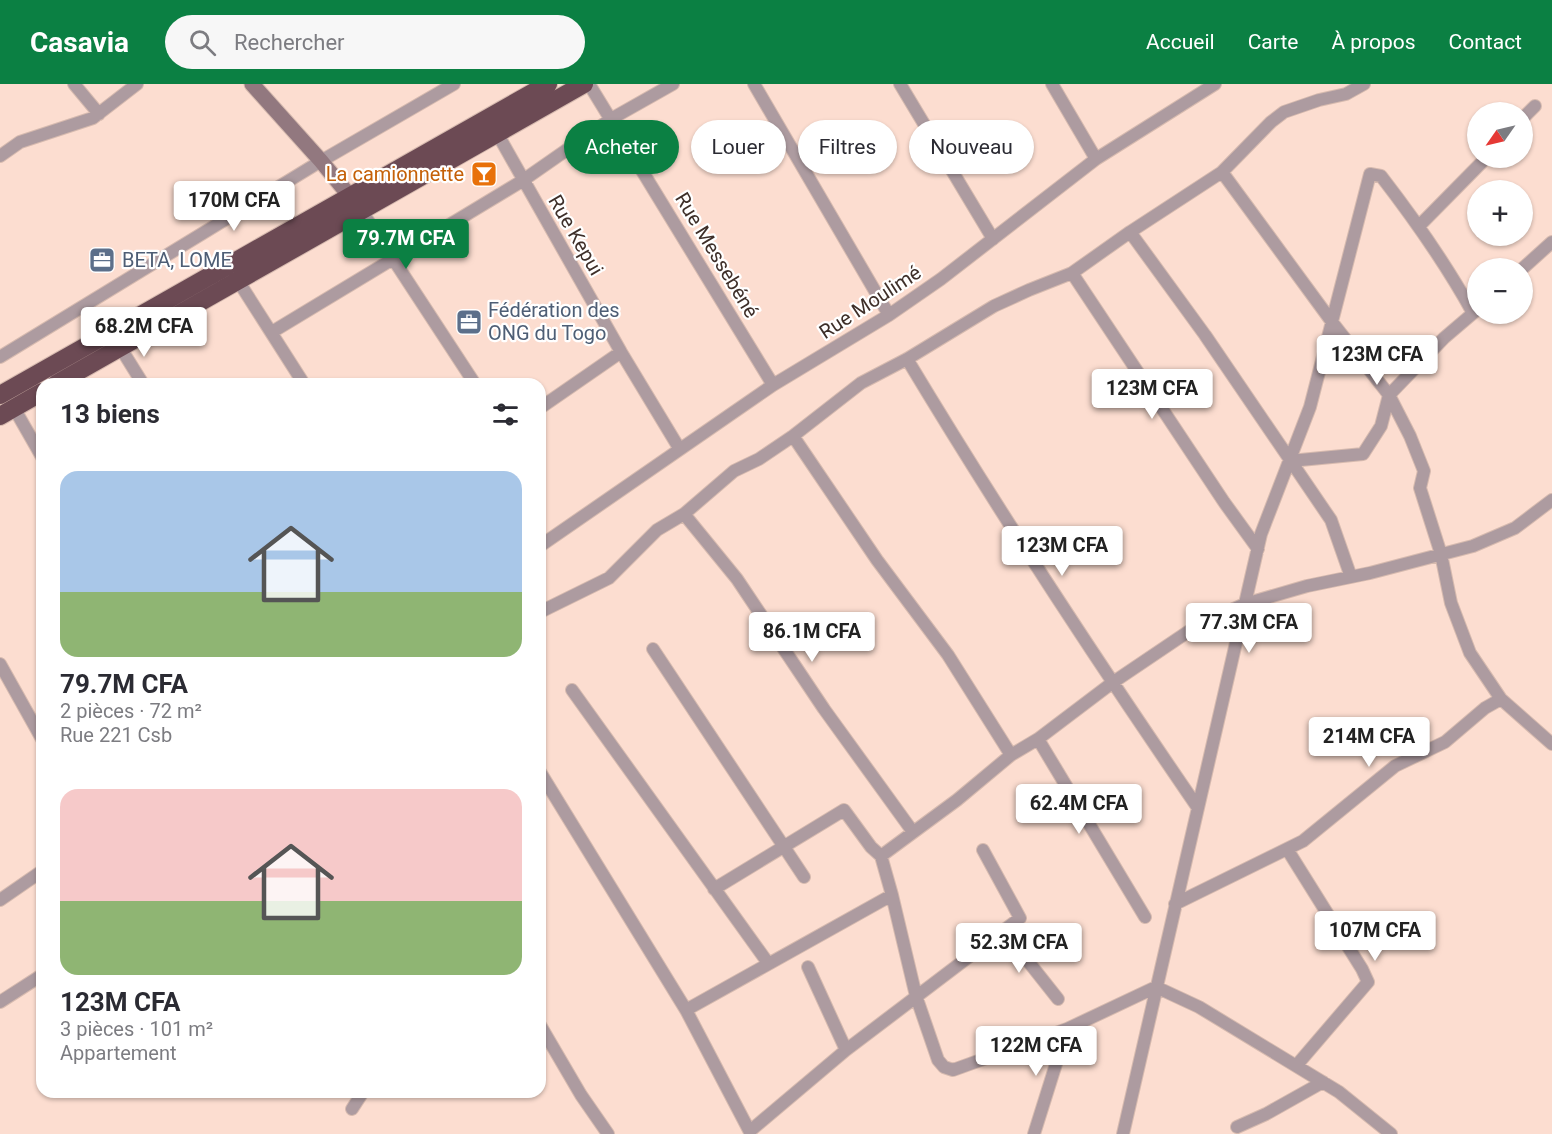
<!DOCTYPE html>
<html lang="fr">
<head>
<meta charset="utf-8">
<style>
	:root { --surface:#fff; --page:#f7f7f7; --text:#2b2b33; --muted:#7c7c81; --accent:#0b8043 }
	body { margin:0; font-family:Roboto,sans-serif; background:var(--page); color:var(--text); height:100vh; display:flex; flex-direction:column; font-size:22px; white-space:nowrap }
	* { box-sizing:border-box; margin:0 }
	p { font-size:20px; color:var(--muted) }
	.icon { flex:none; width:33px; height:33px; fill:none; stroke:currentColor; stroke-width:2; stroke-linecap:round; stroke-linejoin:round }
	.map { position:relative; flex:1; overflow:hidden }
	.drawer { position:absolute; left:36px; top:294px; width:510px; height:720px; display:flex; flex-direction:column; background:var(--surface); border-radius:18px; box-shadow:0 2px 4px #0004 }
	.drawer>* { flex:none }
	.top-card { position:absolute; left:564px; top:36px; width:570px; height:54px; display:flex; gap:12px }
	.needle { width:39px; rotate:236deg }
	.controls { position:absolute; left:1467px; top:18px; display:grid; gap:12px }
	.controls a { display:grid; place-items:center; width:66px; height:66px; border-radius:50%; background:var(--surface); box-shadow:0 2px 4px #0004; font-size:30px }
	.price { position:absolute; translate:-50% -51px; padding:0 14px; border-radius:6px; background:#fff; color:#222; font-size:20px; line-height:39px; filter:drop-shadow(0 2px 3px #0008) }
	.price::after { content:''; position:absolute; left:50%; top:36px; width:18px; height:14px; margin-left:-9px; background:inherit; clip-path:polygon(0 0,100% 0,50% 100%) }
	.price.on { background:var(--accent); color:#fff }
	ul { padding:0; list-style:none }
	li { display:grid; align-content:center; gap:12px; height:318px; padding:0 24px }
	li span { display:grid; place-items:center; height:186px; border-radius:18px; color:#555 }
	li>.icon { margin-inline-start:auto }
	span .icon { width:108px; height:108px; fill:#fffc; stroke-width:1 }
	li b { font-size:26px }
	h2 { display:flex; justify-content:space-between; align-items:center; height:72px; padding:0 24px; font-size:26px }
	.chip { padding:0 21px; border-radius:27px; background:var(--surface); box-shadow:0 2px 4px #0004; font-size:21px; line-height:54px }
	.chip.on { background:var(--accent); color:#fff }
	header { display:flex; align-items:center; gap:36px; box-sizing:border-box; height:84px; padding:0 30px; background:var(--accent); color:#fff }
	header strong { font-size:28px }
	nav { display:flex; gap:33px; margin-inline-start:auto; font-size:21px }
	.search { width:420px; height:54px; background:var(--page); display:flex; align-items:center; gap:15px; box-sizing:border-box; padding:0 21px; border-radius:33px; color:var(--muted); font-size:22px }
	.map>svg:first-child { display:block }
</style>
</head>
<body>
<header>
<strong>Casavia</strong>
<div class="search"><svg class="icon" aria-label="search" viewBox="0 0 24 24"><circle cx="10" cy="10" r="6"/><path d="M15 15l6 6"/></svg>Rechercher</div>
<nav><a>Accueil</a><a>Carte</a><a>À propos</a><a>Contact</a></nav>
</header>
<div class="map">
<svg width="1552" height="1050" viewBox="0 0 1552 1050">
	<rect width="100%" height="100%" fill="#fcddd0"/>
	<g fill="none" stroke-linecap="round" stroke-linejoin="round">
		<defs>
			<path id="street" d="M74,0L99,30
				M589,0L773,301
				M754,0L889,231
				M900,0L993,155
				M1052,0L1096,75
				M1522,35L1535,22
				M497,49L621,268L679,364
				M0,72L20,58L93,34L137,0
				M1222,88L1332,238L1389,311L1410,352L1424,387L1420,404L1441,470L1451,519L1470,569L1501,615
				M361,126L475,300
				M1419,142L1486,74
				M1130,148L1205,251L1331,436L1351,493
				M1522,185L1552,158
				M1072,189L1224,418L1258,465
				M237,195L304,300
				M272,248L522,97L611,35L673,0
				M120,263L143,300
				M0,273L321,77L454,0
				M907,275C999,428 1097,577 1198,724
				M14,324L42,373
				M540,324L621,268
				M793,352L877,476L948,571L1011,671
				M1290,377L1363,370L1381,342L1389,311L1444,254L1478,225
				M684,430L737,495L824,625L913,748
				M540,462L773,301L889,231L941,195L1096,75L1215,0
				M540,528L609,494L657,446L684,430L734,387L759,375L793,352L861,299L907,275L994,222L1029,206L1072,189L1130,148L1222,88L1271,38L1284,28L1319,16L1346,10L1364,0
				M653,565L804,793
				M0,580L42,655
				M572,606L768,879
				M1038,655L1145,833
				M540,688L686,926L751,1050
				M1287,765L1362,885L1368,898L1296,982
				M714,805L844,726L871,763L881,772
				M0,816L42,787
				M1175,820L1303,757L1395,682L1445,658L1485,624L1501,615L1552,660
				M1004,847L1058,915
				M808,883L846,966
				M0,918L42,891
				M686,926L892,811
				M540,941L581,1011L608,1050
				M352,1025L363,1008
				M1237,1043L1266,1030L1323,998
				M750,1047L846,966L1020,834L983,766
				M1034,1050L1067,945
				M1123,1050L1261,450L1310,323L1370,90L1381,92C1415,136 1446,180 1473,229
				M1391,1050L1339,1008L1199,923L1156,903L1067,945L953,986L944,983L938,976L916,912L892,811L881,772L957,716L1011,671L1038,655L1112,599L1198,541L1245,520L1307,502L1370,489L1473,462L1515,444L1552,416"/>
			<path id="secondary" d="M252,0L321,77L357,121"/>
			<path id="highway" d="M56,300L584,0
				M0,311L548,0
				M0,332L42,308"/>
		</defs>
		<use href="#street" stroke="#d6baaf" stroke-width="14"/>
		<use href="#secondary" stroke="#d6baaf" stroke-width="17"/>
		<use href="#highway" stroke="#d6baaf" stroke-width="20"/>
		<use href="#street" stroke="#ad9ba0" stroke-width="12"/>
		<use href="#secondary" stroke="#92787f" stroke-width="15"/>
		<use href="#highway" stroke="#6c4a54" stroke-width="18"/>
	</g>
	<defs>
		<symbol id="bar-square" viewBox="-11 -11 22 22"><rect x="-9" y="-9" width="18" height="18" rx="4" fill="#e8710a" stroke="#fff"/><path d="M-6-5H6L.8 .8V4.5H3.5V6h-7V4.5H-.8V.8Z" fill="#fff"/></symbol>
		<symbol id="office-square" viewBox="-11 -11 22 22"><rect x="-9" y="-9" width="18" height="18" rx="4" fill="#5c6f8a" stroke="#fff"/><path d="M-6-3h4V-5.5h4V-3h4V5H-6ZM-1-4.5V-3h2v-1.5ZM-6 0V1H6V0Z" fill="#fff"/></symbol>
	</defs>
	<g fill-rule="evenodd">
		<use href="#bar-square" x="469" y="75" width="30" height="30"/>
		<use href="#office-square" x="87" y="161" width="30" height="30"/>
		<use href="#office-square" x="454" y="223" width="30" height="30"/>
	</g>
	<g text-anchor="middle" stroke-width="4.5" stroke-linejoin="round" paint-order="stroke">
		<g font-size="20" fill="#c56008" stroke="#fff" text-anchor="end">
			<text x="464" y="97">La camionnette</text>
		</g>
		<g font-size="20" fill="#3e2f29" stroke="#fff">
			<text transform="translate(576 151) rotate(60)" y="7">Rue Kepui</text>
			<text transform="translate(717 171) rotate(59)" y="7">Rue Messebéné</text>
			<text transform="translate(870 218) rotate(-33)" y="7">Rue Moulimé</text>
		</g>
		<g font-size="20" fill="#4e5e75" stroke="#fff" text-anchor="start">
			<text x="122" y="183">BETA, LOME</text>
			<text x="488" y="233">Fédération des<tspan x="488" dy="23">ONG du Togo</tspan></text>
		</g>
	</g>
</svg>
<div class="controls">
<a><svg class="needle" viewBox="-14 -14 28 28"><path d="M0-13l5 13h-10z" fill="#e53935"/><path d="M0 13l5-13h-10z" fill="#7c7c81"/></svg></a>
<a>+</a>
<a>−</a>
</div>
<b class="price" style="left:234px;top:148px">170M CFA</b>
<b class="price on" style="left:406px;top:186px">79.7M CFA</b>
<b class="price" style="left:144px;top:274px">68.2M CFA</b>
<b class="price" style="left:1377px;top:302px">123M CFA</b>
<b class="price" style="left:1152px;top:336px">123M CFA</b>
<b class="price" style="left:1062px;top:493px">123M CFA</b>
<b class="price" style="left:1249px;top:570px">77.3M CFA</b>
<b class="price" style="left:812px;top:579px">86.1M CFA</b>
<b class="price" style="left:1369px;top:684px">214M CFA</b>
<b class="price" style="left:1079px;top:751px">62.4M CFA</b>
<b class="price" style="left:1375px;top:878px">107M CFA</b>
<b class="price" style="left:1019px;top:890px">52.3M CFA</b>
<b class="price" style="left:1036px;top:993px">122M CFA</b>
<div class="top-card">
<a class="chip on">Acheter</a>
<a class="chip">Louer</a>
<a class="chip">Filtres</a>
<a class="chip">Nouveau</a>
</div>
<section class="drawer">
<h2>13 biens<svg class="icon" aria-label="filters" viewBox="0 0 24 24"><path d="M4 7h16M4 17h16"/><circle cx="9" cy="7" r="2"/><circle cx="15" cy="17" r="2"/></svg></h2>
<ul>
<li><span style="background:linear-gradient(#a9c7e8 65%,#8fb573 0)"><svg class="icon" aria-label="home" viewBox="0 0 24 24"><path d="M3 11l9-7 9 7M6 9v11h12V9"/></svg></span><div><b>79.7M CFA</b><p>2 pièces · 72 m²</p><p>Rue 221 Csb</p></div></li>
<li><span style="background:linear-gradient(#f6c9c9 60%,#8fb573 0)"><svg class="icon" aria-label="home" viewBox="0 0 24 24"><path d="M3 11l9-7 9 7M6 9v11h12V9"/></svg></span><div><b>123M CFA</b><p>3 pièces · 101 m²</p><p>Appartement</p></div></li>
</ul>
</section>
</div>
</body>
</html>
